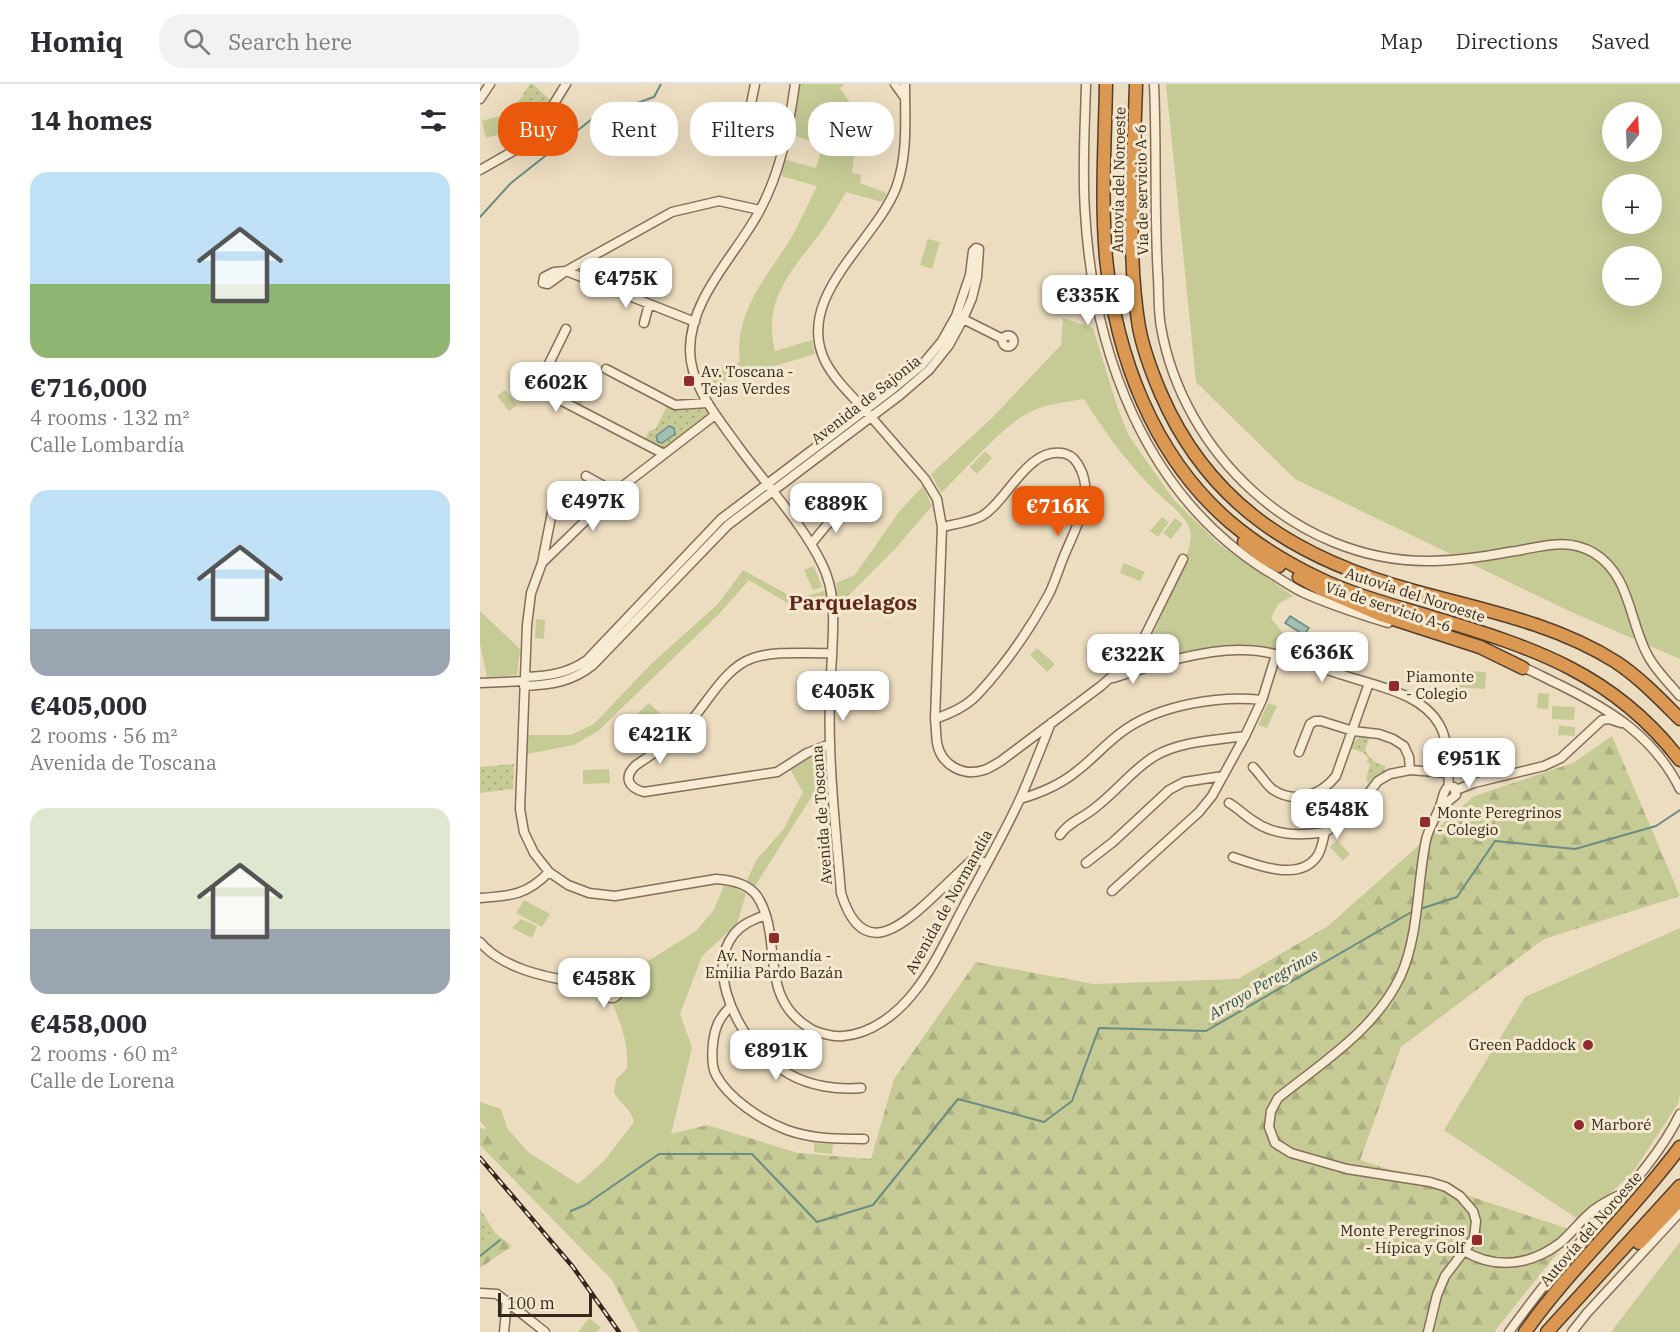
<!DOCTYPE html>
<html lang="en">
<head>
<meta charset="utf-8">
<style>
	:root { --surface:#fff; --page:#f2f2f3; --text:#2b2b33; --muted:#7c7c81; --line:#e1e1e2; --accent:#ea580c }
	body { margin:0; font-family:"IBM Plex Serif",serif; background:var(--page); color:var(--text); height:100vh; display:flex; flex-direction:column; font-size:22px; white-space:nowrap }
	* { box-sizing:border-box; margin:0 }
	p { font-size:20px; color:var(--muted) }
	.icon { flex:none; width:33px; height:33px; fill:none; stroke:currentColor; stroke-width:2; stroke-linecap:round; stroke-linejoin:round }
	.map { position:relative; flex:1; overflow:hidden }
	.sheet { display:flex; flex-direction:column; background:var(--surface); width:480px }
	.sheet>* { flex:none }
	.guide { position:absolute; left:18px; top:18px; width:570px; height:54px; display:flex; gap:12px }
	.needle { width:39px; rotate:18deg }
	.fabs { position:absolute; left:1122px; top:18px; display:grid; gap:12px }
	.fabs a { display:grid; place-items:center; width:60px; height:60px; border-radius:50%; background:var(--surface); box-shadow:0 6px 24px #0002; font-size:30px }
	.scale { position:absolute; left:18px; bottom:15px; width:94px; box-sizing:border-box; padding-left:6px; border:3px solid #34271d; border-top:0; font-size:16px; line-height:21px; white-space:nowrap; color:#34271d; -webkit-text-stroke:4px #f4e8cf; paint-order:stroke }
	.price { position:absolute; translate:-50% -51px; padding:0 14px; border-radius:12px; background:#fff; color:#222; font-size:20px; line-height:39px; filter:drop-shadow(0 2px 3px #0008) }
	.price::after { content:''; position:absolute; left:50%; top:36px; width:18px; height:14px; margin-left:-9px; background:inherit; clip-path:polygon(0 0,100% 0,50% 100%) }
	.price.current { background:var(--accent); color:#fff }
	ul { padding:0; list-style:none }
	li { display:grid; align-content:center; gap:12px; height:318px; padding:0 30px }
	li span { display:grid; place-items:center; height:186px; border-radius:18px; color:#555 }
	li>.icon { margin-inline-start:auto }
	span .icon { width:108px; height:108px; fill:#fffc; stroke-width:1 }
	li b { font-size:26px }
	h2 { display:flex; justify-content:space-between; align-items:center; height:72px; padding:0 30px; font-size:26px }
	.chip { padding:0 21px; border-radius:24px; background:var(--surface); box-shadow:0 6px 24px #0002; font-size:21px; line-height:54px }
	.chip.current { background:var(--accent); color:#fff }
	header { display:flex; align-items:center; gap:36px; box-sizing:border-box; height:84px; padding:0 30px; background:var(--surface); border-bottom:2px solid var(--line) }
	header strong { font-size:28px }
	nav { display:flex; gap:33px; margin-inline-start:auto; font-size:21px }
	.search { width:420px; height:54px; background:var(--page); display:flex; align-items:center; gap:15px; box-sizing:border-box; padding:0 21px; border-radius:24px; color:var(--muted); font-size:22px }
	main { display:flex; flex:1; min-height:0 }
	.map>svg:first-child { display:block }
</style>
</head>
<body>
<header>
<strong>Homiq</strong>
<div class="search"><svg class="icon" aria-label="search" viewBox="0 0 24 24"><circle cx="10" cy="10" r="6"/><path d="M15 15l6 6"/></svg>Search here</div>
<nav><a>Map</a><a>Directions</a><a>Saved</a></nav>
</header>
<main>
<section class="sheet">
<h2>14 homes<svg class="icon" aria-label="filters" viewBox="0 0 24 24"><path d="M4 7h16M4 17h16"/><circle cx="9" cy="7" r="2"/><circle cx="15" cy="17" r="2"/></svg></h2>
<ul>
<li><span style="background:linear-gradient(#bfe0f5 60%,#8fb573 0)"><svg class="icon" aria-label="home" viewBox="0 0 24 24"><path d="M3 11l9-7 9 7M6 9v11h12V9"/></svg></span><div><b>€716,000</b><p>4 rooms · 132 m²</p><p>Calle Lombardía</p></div></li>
<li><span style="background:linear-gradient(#bfe0f5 75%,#9aa5b1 0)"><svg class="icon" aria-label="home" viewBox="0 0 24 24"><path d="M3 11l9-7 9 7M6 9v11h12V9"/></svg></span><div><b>€405,000</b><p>2 rooms · 56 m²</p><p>Avenida de Toscana</p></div></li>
<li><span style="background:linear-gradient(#dfe7d0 65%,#9aa5b1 0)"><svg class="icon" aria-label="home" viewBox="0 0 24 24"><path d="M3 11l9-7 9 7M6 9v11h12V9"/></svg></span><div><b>€458,000</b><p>2 rooms · 60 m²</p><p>Calle de Lorena</p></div></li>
</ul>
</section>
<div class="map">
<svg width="1200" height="1248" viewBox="0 0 1200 1248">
	<defs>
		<pattern id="grass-dots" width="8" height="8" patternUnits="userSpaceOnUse" patternTransform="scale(1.5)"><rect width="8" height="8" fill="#c6ca95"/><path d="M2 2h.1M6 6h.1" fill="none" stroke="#abae80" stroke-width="1.8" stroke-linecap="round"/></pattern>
		<pattern id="forest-firs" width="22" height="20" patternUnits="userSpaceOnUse" patternTransform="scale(1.5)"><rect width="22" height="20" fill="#c6ca95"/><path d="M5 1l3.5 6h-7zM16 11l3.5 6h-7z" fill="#abae80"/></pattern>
	</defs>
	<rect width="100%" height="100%" fill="#ecddc0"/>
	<path fill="url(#grass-dots)" d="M50,0H53L70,16L48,50L37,51L40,45L35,23Z
		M187,322L197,326L223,325L226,326L228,330L183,365L165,356L169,347L176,344Z
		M884,652H890L885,666C890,676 894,678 905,682V688L867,730L866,724L858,710L866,719H871L884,706L888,699L886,695L890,680L887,679L888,674L884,669L870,664L871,660L876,657V655Z
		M34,680L33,705L0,709V683Z
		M0,1125L15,1149L0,1158Z"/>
	<path fill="url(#forest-firs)" d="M1132,652L1200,812L1064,855L921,963L880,1076L1095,1147L1014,1248H159L132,1196L0,1061V1044L9,1046L96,1116L171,1055L227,1041L318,1069L391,1075L414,995L496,878L613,900L758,895L848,842L994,712L1093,679Z
		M15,1149L32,1162L0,1184V1158Z"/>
	<path fill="#c6ca95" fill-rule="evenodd" d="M320,0H365L360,4L379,32L387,26L391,32V41L378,40L372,89L381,91L380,99L407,109L402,118L366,108C358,122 350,135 341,148C312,186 282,216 295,267L332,256L335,270L224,303L219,290L260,278C253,231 286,193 310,156C320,138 328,120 337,102L301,92L306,76L336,84L343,61L312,51Z
		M686,0H1200V575L1089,527L815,395L716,298ZM1132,28H1172V68H1132ZM1132,100H1172V140H1132ZM1132,172H1172V212H1132Z
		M35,28L40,45L6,54L2,37Z
		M448,155L460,158L452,185L440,181Z
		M583,234L613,244L638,325L649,352L694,416L739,460L813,512L798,520L791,534L808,556L806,567L758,561L734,563L661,578V575C674,551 683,528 692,503C698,488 714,464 710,447C707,434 693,423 684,415C652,386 627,352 604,315C586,318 566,320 550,328C524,340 483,388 461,409L451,390L512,334L581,261Z
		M25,306L37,321L29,327L17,312Z
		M95,306L106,311L101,321L90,316Z
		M505,367L512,374L497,390L490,383Z
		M443,402L452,422L416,464L366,514L357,516L356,499L375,491L418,429Z
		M682,433L689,438L678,453L670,447Z
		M695,434L703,440L691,455L683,449Z
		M644,479L665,488L660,497L640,489Z
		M334,482L342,503L333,506L324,486Z
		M263,486L316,515L347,506L349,523H314L269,496L240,529L118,647L94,661L47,670L48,651H91L114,640L171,580L238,520Z
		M0,527L40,565L37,591L7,593L0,560Z
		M56,535L65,536L64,555L55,554Z
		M557,564L575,580L567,588L550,571Z
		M976,586L1006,588L1005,605L974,603Z
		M1058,609L1069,610L1068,625L1057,624Z
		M169,619L194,643L182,655L157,630Z
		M788,619L797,622L787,644L778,641Z
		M1072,622L1095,623L1094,636L1072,635Z
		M1079,641L1095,643V652L1078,651Z
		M344,666L348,699L339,701L275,802L267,796L277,775L303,746L323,708L310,685L329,672Z
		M129,685L130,699L103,700V686Z
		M857,756L870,770L863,777L850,763Z
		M244,802H252L266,810L257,840L222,872L200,930L212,964L183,1083L172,1080L133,1108L92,1126L45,1077L19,1060L0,1037V1018L21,1025L27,1044L48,1068L98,1100L123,1078L154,1038C150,1024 141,1020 134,1009L136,995L147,985C149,959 141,940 131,917C143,915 147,904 138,896L216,847L233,827Z
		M44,816L70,830L62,843L36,829Z
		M41,835L57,842L52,854L32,844Z
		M1200,844V1010L1198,1020L1151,1091L1099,1136L964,1046L1045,913Z
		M334,1059L353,1060L352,1070L334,1068Z
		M1200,1158V1248H1131Z
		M109,1234L121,1243L117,1248H98Z"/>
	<path fill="#a3beb5" stroke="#6a8c82" stroke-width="1.5" d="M189,342L194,344L195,350L182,359L178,358L176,352Z
		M810,532L829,544L824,551L805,539Z"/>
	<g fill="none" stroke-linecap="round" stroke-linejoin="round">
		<path stroke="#6a8c82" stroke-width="2" d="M0,133L31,99L112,35L174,13L181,0
			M940,825L977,813L1015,757L1095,765L1176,742L1200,726
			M91,1127L105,1121L179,1070H272L337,1138L393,1121L478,1015L564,1038L592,1017L619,944L726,947L935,826
			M0,1172L20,1156"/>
		<defs>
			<path id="minor" d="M315,0C309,43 301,87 280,126C257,170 210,213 210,266C210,302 238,334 258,362C285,399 322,439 342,480C357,510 353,541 352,573C350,602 349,631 350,659C351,709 357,759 361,809C381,874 417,847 452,814C466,801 479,788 493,775L507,779
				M415,0L425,14
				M425,0C425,35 428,71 416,104C395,158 314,213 345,277C354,295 371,311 385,326C405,349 425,372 445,395L457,415L462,443L455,635C456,643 456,651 457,659C461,681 483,693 504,686C510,684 516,680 521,677L621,602L648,578L658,566L703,475
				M606,0C605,42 602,85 605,128C613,267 664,410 787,487C799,494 810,502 822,508C850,521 879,530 908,539
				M674,0C677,65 674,130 678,194C679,210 678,227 681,243C703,369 816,477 947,477C975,477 1002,473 1029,468C1059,464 1086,452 1114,469C1150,491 1149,536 1167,570C1175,586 1189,599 1200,612
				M0,15L10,0
				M270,38L269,30L275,0
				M0,86L51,57L86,0
				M111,173L86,187L74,188L64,193L63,199L68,200L86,187L215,238
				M103,193L111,173L192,128L239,117L280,126
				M479,233L523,255
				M164,239L169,220
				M86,245L57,304L184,370
				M522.5 257a5.5 5.5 0 1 1 11 0a5.5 5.5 0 1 1-11 0Z
				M126,285L195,321L228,319
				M235,331L135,408L62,479L51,509L47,541L40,725L44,748L54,769L69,788L88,801L109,809L135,812L236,795C251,796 268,799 277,812C304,853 277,911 328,943C337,949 353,953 363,952C392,950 418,929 435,907C454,883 468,852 483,824C502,788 523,752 540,715C551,690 561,664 571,639
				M106,392L135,408
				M331,460L361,424
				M62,479L74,418
				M1040,582C1053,587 1065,594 1078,600C1129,625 1174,652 1200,705
				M633,594C671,582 722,565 762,566C796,566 831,581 863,591C884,598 908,603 928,613C940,619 952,628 959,640C970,659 967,681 969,702
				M0,599L45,597
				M44,602C71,601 92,598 113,581L248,441L420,311L449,286L469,261L483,235L492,214L497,193L499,165L496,164L493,167L490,191L476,232L462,257L442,281L414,304L241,435L107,576C87,590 68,592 45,593
				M455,635C471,629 486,623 498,610C525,581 550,545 569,510C575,498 579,484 584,472C595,445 614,414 601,386C598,379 593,372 586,370C548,360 528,417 502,432C491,438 475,440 462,443
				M350,660L327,669L297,688L164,708C149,704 143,694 155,682C170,671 187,662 200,649C224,627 242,584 273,574C297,566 327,570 352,569
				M819,668L830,640L835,637H841L873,647L899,650L913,655L924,662L929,673L930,686
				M773,683C780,690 785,699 792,705C815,721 841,711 856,692L889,599
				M976,706L994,699L1064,682L1081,674L1122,636L1129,635L1141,639
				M540,715C561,709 580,701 597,687C614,674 628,657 646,645C681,621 740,611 782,616
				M749,719C758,724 764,731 772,736C794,752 819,752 845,748
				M960,724L976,711L974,703
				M580,751C588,738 605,733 616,723C637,707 653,685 675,672C701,657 737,656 765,652
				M753,773C777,781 820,799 838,771C842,764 843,756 845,748L871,732L898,697L910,690L930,686L968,689
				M606,779L633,758L689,706L704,698L743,692
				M632,807L719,728L732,712L765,652L782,616L796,571
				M0,814C31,812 47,811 69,788
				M285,831C273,836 262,840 254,850C228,882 253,938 277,964C286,974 297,983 309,990C330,1002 357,1006 381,1004
				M0,858C28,891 84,895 124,904
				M123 906a8 8 0 1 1 16 0a8 8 0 1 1-16 0Z
				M250,923C239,934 235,943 233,959C232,969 231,982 236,991C249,1015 281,1036 307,1046C332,1055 358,1055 384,1055
				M984,1167C1016,1186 1051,1181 1080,1159C1091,1150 1099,1138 1110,1129C1117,1122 1128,1117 1137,1112
				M0,1209L17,1210L65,1248
				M24,1248L27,1217
				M948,1248L957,1211L965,1192L994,1154L996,1137L993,1127L980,1112L966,1103L950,1098L867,1085L811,1069L795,1059L789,1043L791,1027L798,1014C843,978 896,945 921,891C939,851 937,799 946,756C949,743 956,734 960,722C963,715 963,706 969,702
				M1029,1248C1053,1215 1077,1184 1104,1154C1138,1115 1177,1077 1200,1030
				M1092,1248L1107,1229L1200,1128"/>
			<path id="highway" d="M626,0C625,58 621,117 626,174C636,272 673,372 750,438C776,460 807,479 838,494C875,512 916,522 955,534C1054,564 1134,590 1200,676
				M656,0C654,77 646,167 659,243C663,265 672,289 681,310C730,423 820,476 934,507C1003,526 1074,539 1136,578C1160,594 1180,615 1200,635
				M764,458L783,473L799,482
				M819,493L841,505L901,531L1000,563L1043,584
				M1159,1159L1200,1116
				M1045,1248C1092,1182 1152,1128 1200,1063
				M1067,1248L1200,1102"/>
		</defs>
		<use href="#minor" stroke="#846e59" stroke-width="11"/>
		<use href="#highway" stroke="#523d2d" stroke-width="15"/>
		<use href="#minor" stroke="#f7ebd3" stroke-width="8"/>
		<use href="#highway" stroke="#da9852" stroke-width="12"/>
		<defs>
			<path id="rail" d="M0,1074L93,1183L139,1248"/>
		</defs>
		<use href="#rail" stroke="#34271d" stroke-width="4.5"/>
		<use href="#rail" stroke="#f4e8cf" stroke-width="2" stroke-dasharray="7" stroke-linecap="butt"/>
	</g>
	<g fill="#912b30" stroke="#f4e8cf" stroke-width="2">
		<rect x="203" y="291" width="12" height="12" rx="3"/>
		<rect x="908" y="596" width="12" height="12" rx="3"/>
		<rect x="939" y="732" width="12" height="12" rx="3"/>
		<rect x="288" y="848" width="12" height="12" rx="3"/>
		<circle cx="1108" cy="961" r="6"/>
		<circle cx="1099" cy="1041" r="6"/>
		<rect x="991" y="1150" width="12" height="12" rx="3"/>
	</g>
	<g text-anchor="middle" stroke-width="6" stroke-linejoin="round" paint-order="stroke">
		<g font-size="15" fill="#34271d" stroke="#f4e8cf">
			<text transform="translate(639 96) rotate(-89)" y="5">Autovía del Noroeste</text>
			<text transform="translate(662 106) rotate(-91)" y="5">Vía de servicio A-6</text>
			<text transform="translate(386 316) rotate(-38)" y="5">Avenida de Sajonia</text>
			<text transform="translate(935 511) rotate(18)" y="5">Autovía del Noroeste</text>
			<text transform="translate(908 523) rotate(18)" y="5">Vía de servicio A-6</text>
			<text transform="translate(342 731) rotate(-94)" y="5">Avenida de Toscana</text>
			<text transform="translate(469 818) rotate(-61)" y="5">Avenida de Normandía</text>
			<text transform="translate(1111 1145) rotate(-49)" y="5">Autovía del Noroeste</text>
		</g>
		<g font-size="15" fill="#34271d" stroke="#f4e8cf" text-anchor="start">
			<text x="221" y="293">Av. Toscana -<tspan x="221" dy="17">Tejas Verdes</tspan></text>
			<text x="926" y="598">Piamonte<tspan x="926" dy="17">- Colegio</tspan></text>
			<text x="957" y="734">Monte Peregrinos<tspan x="957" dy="17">- Colegio</tspan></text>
			<text x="294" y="877" text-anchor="middle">Av. Normandía -<tspan x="294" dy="17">Emilia Pardo Bazán</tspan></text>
			<text x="1096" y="966" text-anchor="end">Green Paddock</text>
			<text x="1111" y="1046">Marboré</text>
			<text x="985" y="1152" text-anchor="end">Monte Peregrinos<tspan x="985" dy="17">- Hípica y Golf</tspan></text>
		</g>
		<g font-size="16" font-style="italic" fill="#2c5450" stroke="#f4e8cf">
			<text transform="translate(783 900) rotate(-30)" y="6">Arroyo Peregrinos</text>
		</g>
		<g font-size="21" font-weight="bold" fill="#60281d" stroke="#f4e8cf">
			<text x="373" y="526">Parquelagos</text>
		</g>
	</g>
</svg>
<div class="fabs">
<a><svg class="needle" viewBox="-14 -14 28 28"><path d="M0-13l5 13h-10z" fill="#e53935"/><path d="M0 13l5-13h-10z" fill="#7c7c81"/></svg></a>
<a>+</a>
<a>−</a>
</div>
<div class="scale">100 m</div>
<b class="price" style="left:146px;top:225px">€475K</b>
<b class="price" style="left:608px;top:242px">€335K</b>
<b class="price" style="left:76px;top:329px">€602K</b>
<b class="price" style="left:113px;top:448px">€497K</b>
<b class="price" style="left:356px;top:450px">€889K</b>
<b class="price current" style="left:578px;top:453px">€716K</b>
<b class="price" style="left:842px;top:599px">€636K</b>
<b class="price" style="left:653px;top:601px">€322K</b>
<b class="price" style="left:363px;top:638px">€405K</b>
<b class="price" style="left:180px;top:681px">€421K</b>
<b class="price" style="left:989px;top:705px">€951K</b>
<b class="price" style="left:857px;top:756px">€548K</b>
<b class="price" style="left:124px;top:925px">€458K</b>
<b class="price" style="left:296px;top:997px">€891K</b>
<div class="guide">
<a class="chip current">Buy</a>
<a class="chip">Rent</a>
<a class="chip">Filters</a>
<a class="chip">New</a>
</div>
</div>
</main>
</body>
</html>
